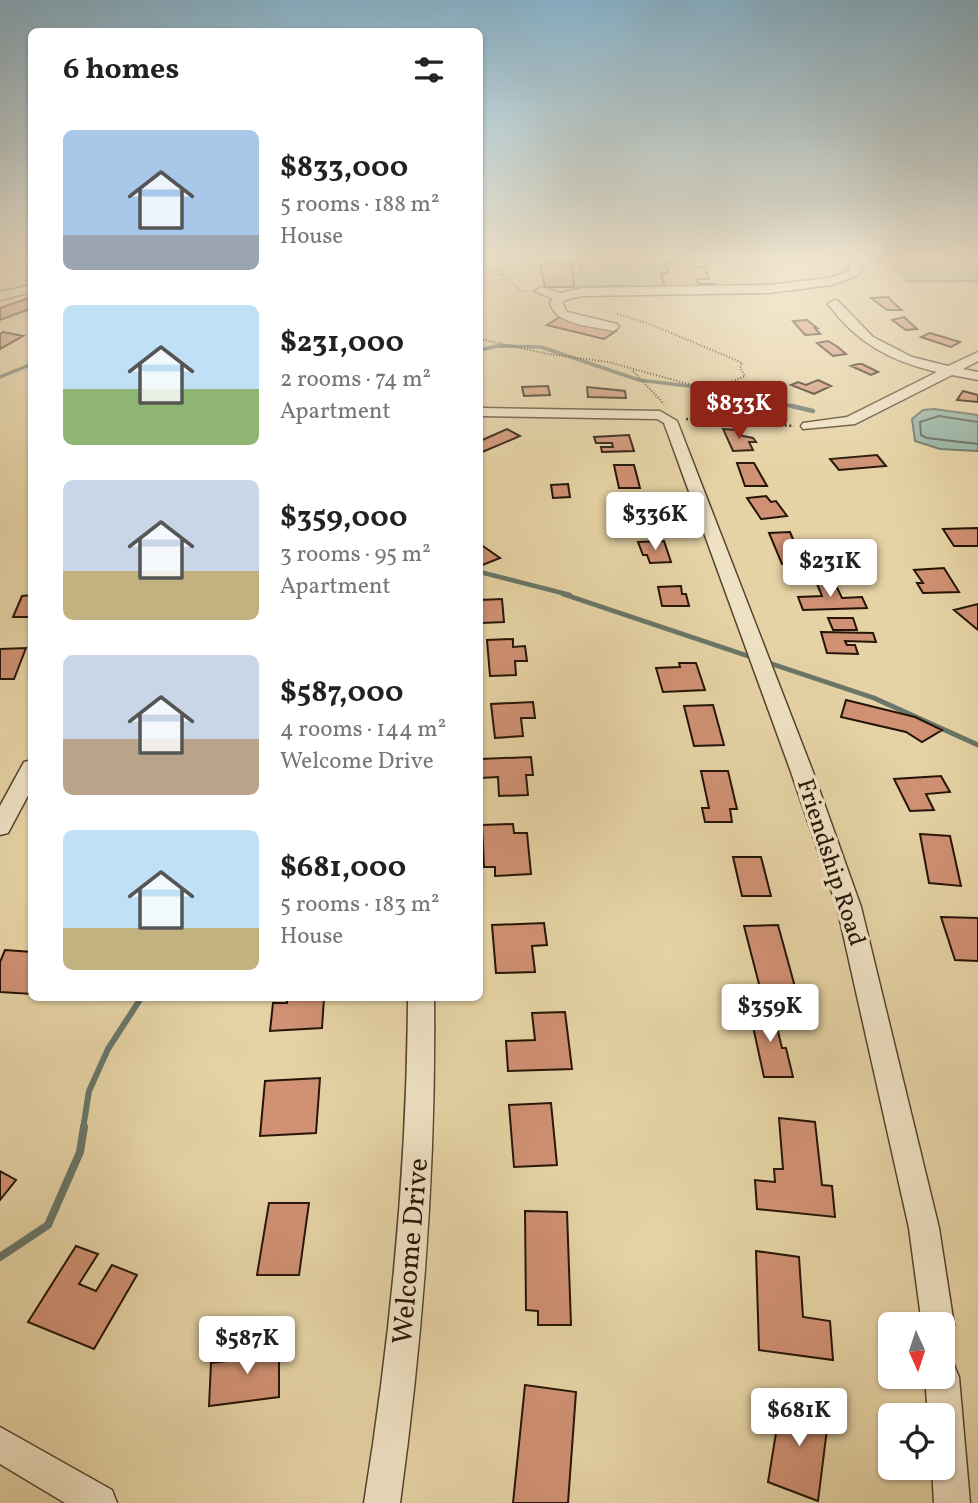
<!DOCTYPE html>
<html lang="en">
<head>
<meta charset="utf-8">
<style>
	:root { --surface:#fff; --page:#f6f6f6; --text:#222; --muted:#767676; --accent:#8f2418 }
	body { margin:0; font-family:Vollkorn,serif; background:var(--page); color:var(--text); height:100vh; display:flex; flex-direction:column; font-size:26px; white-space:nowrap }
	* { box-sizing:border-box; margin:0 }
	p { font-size:23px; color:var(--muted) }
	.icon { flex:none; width:38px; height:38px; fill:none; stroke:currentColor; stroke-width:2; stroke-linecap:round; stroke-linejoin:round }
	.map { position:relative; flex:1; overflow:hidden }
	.sheet { position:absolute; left:28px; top:28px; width:455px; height:973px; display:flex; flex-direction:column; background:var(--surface); border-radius:10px; box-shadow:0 2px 5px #0004 }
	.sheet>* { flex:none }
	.needle { width:46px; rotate:177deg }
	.controls { position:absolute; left:878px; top:1312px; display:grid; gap:14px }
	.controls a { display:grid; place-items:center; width:77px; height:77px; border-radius:10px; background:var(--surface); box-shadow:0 2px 5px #0004; font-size:35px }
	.price { position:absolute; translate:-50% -60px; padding:0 16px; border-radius:7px; background:#fff; color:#222; font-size:23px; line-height:46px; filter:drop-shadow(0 2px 4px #0008) }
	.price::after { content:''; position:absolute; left:50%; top:42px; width:21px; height:16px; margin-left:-10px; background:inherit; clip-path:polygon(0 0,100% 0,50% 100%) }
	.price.on { background:var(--accent); color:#fff }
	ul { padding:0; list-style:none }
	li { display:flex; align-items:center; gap:21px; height:175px; padding:0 35px }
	li span { display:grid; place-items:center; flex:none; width:196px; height:140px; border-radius:10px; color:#555 }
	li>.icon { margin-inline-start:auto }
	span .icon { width:84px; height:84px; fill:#fffc; stroke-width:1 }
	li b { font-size:30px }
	h2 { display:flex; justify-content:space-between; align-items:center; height:84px; padding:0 35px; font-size:30px }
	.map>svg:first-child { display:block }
</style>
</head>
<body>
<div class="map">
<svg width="978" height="1503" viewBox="0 0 978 1503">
	<rect width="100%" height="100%" fill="#e6d3a5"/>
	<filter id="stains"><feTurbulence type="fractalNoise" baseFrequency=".00286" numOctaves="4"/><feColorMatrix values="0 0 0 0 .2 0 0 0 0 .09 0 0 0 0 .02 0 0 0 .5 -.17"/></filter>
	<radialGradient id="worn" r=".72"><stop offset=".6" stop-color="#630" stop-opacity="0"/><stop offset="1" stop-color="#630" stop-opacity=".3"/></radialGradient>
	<path fill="#b0be8a" stroke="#6a6a48" stroke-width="2" d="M890,259H975L978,262V281H907Z
		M582,264H665L668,273H661L665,286H574L571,273H581L579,266Z"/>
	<path fill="#96b7aa" stroke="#697669" stroke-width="2" d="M934,409L978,415V451L940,449L915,441L912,419L923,410Z"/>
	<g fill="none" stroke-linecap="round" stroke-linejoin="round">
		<path stroke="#5e6658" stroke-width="2" d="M978,422L939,416L920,422L921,435L927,438L978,444"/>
		<path stroke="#697669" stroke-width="3.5" d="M480,350L497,346L541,347L639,380L721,390L800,408
			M0,377L32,364"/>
		<path stroke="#697669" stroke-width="4.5" d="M792,406L813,411
			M480,572L570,595"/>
		<path stroke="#697669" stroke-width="5" d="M563,594L754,658
			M766,662L874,698L978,745"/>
		<path stroke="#697669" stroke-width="6" d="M83,1129L89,1091L108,1049L141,998"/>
		<path stroke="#697669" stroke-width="8" d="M0,1257L48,1225L80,1152L84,1127"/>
	</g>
	<path fill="#d09174" stroke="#251507" stroke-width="2" d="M578,259H598L580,260L572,266L574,287H545L540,264H572Z
		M667,259H690L693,267H705L709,279H697L699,284H715L716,287H665L661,273H668L665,263H687L686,259Z
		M32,297V308L0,320V308Z
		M888,297L897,306L902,310H887L871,298Z
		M560,317L616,331L604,339L547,325Z
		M904,317L917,329L906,330L892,320Z
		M807,320L817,328H815L820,334L805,335L793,321Z
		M3,332L23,336L0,349V334Z
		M930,333L960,342L951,347L921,337Z
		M828,341L838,347L846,354L833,356L817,343Z
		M858,364H862L878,372L871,375L851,366Z
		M818,380L831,386L814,394L791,385L798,382L806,385Z
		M548,386L550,395L524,396L522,387Z
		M587,387L625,391L626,398L588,397Z
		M963,391L978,395V402L957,400Z
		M507,429L520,436L480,453V441Z
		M723,429L736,430L738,435L753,438L756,442H749L753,450L733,451Z
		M629,435L634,451L602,452L601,447H613L612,443H596L594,437Z
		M877,455L886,466L839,470L830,459Z
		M737,463H754L767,486H745Z
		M614,465H634L640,488H619Z
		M568,484L570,497L553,498L551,485Z
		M766,496L771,502L776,501L787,516L761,519L747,498Z
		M616,504H637L640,515H655L658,526H621Z
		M978,528V546H954L943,529Z
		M790,532L800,556H810L813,563L782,564L769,533Z
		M664,541L671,562L650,563L647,555H643L638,542Z
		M480,544L500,558L480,566Z
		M944,568L959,592L923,593L917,583H923L914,570Z
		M815,579H833L842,598L862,597L867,608L803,610L798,597L822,596Z
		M681,586L682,594H686L689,606H662L658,587Z
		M32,595V617H13L22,596Z
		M502,599L504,622L482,623L480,600Z
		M978,604V630L954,610Z
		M828,618H853L857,630H833Z
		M821,632L873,633L876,642L845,641L847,645H855L858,654L827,653Z
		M513,639V647L525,646L527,661H515L516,675L490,676L487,640Z
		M26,648L14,679H0V649Z
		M679,663H696L705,690L663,692L656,668L680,667Z
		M846,700L915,717L942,730L922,742L906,732L841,717Z
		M533,702L535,718H521L523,736L495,738L491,704Z
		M713,705L724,745L694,746L684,706Z
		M531,757L533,775H526L528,795L499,796L498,777L480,778V759Z
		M701,771H728L737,809H730L732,822H705L702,808H709Z
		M941,776L950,792L926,794L934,810L910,811L894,779Z
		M513,824L514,833H527L531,874L495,876V867H484L482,825Z
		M920,834L950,836L961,886L929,883Z
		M733,857H761L771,896H742Z
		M941,917L978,918V961L955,960Z
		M544,923L547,945L532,946L535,972L496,973L492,925Z
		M778,925L795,987L760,988L744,926Z
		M5,950L32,952V994L0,992V962Z
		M287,998H324L322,1028L270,1031L273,1003H287Z
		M772,1007L782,1048H786L793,1077H764L749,1008Z
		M565,1012L572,1069L508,1071L506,1041L535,1040L532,1013Z
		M320,1078L316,1133L260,1136L265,1081Z
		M551,1103L557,1165L514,1167L509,1105Z
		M779,1118L815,1122L822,1185L832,1186L835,1217L757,1209L755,1180L775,1182L774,1169H783Z
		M0,1171L16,1180L0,1200Z
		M269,1203H309L299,1275H257Z
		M525,1211L567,1212L571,1325H538V1311L526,1310Z
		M76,1246L98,1254L79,1284L96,1291L112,1265L137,1275L94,1349L28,1322Z
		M756,1251L799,1257L803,1317L830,1321L833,1360L759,1350Z
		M279,1339V1397L209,1406L211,1363L250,1358V1343Z
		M525,1385L576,1392L568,1503H513Z
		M782,1396L829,1413L818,1501L768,1482Z"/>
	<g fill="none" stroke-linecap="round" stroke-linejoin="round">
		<defs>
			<path id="minor" d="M845,259H856L863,267L858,275L832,285L768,293L582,296L565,300L562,303L567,312L617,324L619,327L613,331C593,326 555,325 550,303L553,299L535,291L541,287L561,293L582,288L768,285L830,278L849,271L851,267Z
				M32,285V292L0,300V292Z
				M834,300L838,301L873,337L912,357L948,366L978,352V361L963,369L978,372V380L952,375L855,424L803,429L801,426L803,423L847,417L937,372C890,361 857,343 828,304Z
				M480,408L660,411L677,421L813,772L861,907L939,1228L954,1325L949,1336L943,1339V1325H922L909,1228L837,907L791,772L664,423L657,419L480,416Z
				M32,760V788L8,833L0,835V806L24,762Z
				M408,998H434C436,1168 423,1335 400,1503H364C391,1335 407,1168 408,998Z
				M943,1361L954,1365L959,1377L970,1503H934L932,1468H943V1416H928L925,1377H943Z
				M0,1427L112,1490L117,1503H65L0,1464Z"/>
		</defs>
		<use href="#minor" stroke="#55442e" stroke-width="3"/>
		<path stroke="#251507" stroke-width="2" stroke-dasharray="1 2" stroke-linecap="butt" d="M480,268L502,275L521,290L528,292
			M502,275L504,268L520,259
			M480,339L548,354L608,362L696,386L729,383L745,376L740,368L742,363L738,361L652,325L615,313
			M633,371L664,404"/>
		<path stroke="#251507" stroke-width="2.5" stroke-dasharray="2 2.5" stroke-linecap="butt" d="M686,419L794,426"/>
		<use href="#minor" fill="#efe2c4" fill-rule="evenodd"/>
	</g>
	<linearGradient id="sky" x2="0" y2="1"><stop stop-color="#87b5cf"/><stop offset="0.55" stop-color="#f4ebd6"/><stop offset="1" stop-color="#f4ebd6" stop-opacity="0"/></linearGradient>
	<rect width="978" height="469" fill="url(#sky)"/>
	<g text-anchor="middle" stroke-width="7" stroke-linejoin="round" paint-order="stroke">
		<g font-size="24" fill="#251507" stroke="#efe2c4">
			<text transform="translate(832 862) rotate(72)" y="8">Friendship Road</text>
		</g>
		<g font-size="28" fill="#251507" stroke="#efe2c4">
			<text transform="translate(409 1251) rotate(-85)" y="10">Welcome Drive</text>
		</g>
	</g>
	<rect width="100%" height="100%" filter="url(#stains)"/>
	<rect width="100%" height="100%" fill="url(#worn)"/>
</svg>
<div class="controls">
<a><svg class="needle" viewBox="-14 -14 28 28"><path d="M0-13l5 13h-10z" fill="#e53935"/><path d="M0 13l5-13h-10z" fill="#767676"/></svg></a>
<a><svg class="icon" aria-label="locate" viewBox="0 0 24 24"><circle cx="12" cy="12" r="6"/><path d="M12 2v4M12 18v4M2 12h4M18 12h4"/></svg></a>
</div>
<b class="price on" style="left:739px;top:441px">$833K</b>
<b class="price" style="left:655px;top:552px">$336K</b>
<b class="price" style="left:830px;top:599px">$231K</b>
<b class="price" style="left:770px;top:1044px">$359K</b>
<b class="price" style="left:247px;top:1376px">$587K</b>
<b class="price" style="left:799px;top:1448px">$681K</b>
<section class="sheet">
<h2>6 homes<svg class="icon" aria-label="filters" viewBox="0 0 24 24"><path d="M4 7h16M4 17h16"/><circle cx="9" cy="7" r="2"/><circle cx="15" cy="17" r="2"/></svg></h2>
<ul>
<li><span style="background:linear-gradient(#a9c7e8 75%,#9aa5b1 0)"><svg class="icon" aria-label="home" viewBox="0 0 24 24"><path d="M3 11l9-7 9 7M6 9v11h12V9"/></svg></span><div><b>$833,000</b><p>5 rooms · 188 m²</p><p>House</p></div></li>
<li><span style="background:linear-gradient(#bfe0f5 60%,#8fb573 0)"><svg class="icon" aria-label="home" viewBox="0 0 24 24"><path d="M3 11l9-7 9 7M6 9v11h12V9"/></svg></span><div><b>$231,000</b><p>2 rooms · 74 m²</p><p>Apartment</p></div></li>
<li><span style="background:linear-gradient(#c9d6e8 65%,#c2b280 0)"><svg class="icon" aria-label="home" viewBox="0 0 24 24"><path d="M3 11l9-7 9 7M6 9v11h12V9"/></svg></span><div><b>$359,000</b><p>3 rooms · 95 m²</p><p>Apartment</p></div></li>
<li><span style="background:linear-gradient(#c9d6e8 60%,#b9a48a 0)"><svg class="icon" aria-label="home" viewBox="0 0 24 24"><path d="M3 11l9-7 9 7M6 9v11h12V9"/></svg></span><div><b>$587,000</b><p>4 rooms · 144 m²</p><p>Welcome Drive</p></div></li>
<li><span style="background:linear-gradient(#bfe0f5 70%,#c2b280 0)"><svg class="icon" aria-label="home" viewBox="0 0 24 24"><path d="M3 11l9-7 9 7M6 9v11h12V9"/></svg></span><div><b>$681,000</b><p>5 rooms · 183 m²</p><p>House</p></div></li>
</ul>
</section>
</div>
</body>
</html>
